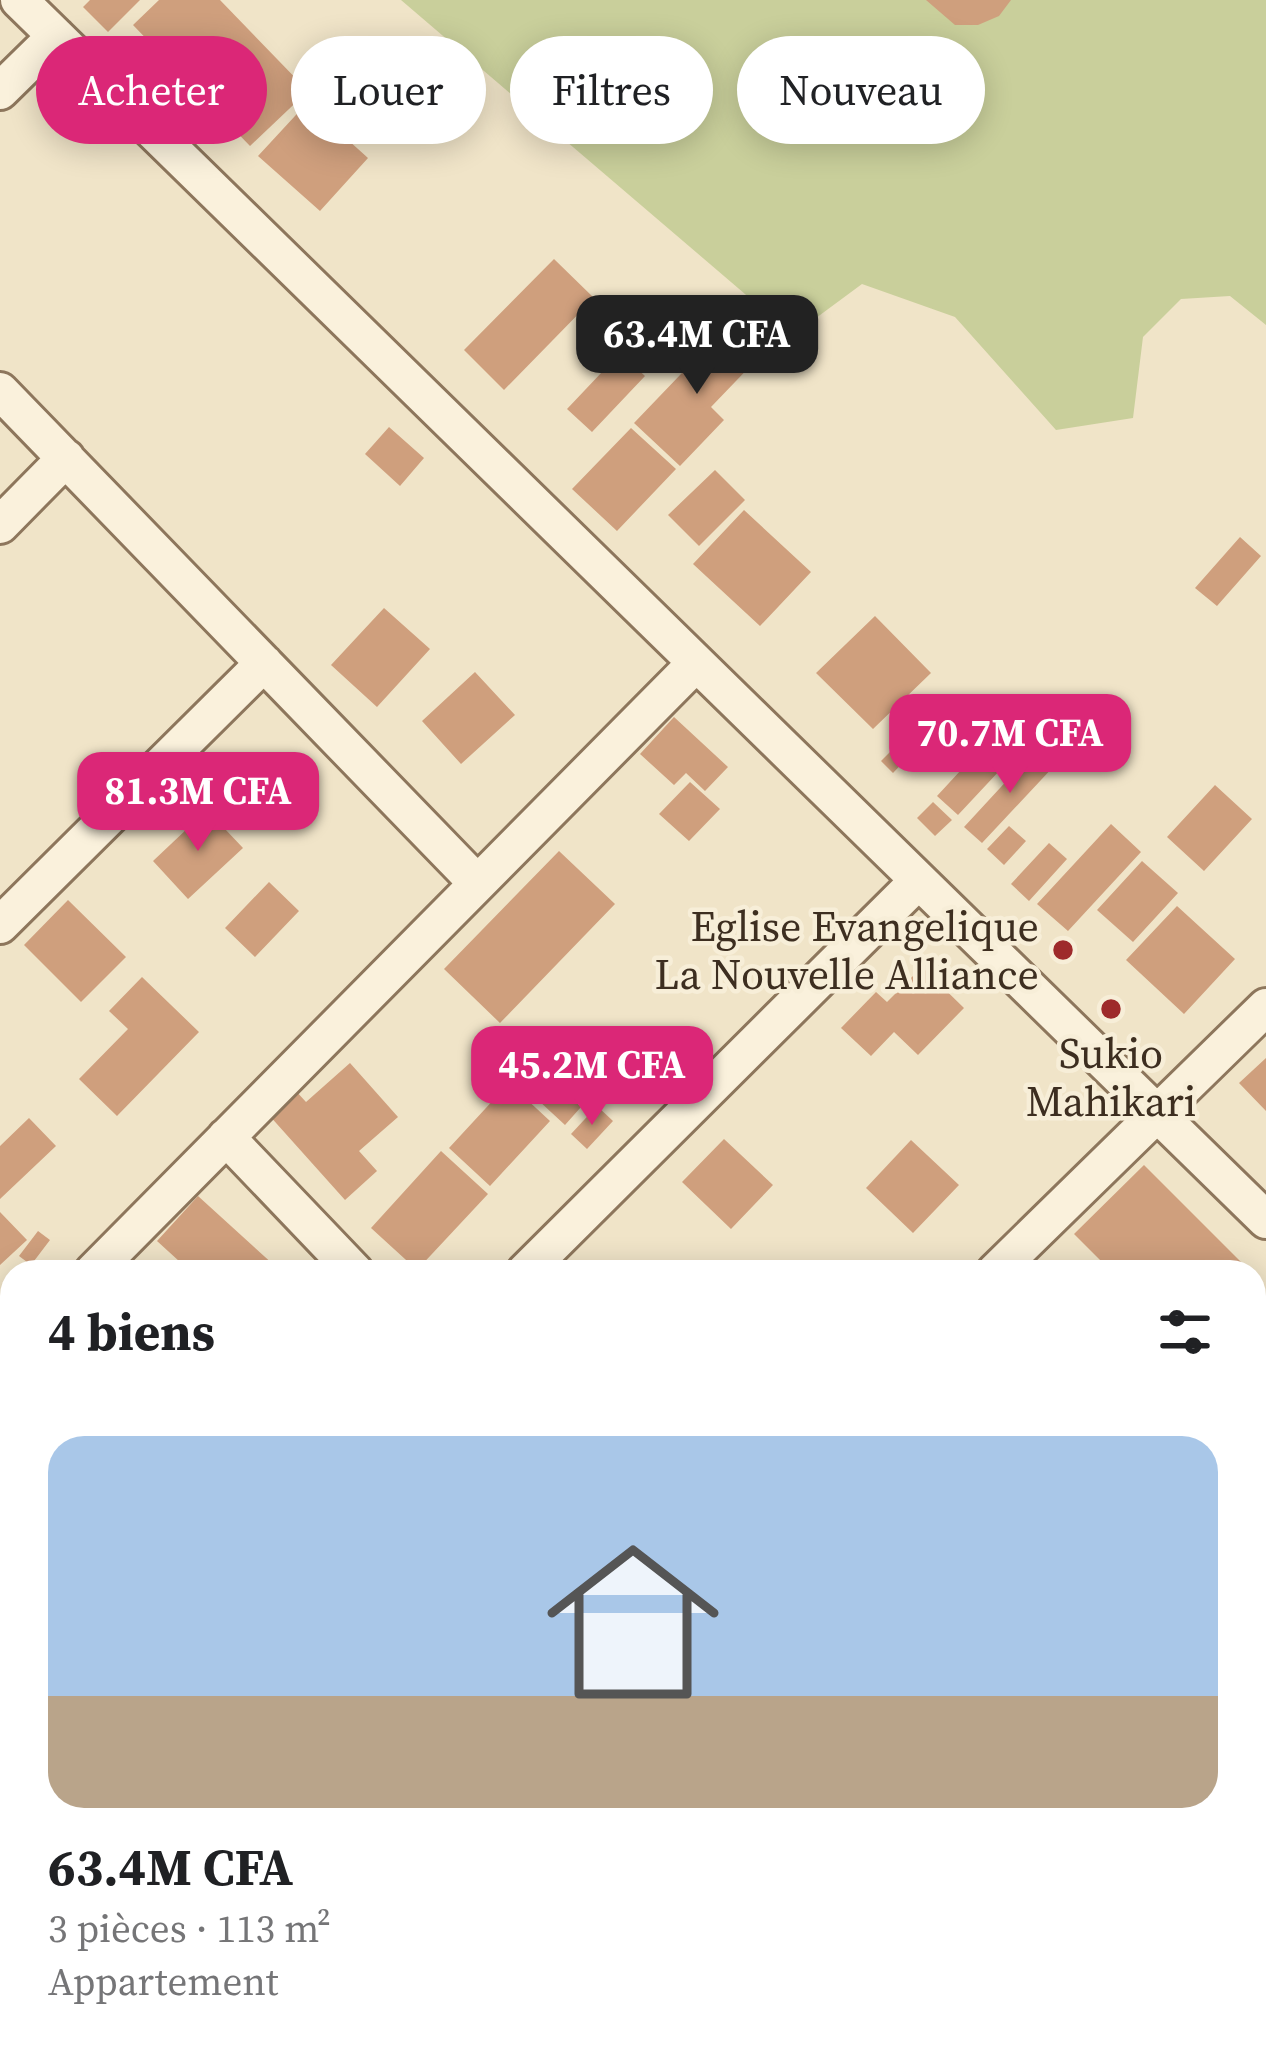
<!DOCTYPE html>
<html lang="fr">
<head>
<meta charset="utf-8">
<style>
	:root { --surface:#fff; --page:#f2f2f2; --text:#202124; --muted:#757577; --accent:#db2777 }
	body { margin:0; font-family:"Source Serif 4",serif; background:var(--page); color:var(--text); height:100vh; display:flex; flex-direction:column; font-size:45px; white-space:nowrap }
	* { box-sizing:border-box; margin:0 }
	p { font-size:39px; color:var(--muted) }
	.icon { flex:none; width:66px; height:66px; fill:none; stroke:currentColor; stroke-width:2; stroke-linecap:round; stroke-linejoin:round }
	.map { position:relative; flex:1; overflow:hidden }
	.panel { position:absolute; left:0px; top:1260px; width:1266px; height:807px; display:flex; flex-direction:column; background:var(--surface); border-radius:36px 36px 0 0; box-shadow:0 6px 30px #0003 }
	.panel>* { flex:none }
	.top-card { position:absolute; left:36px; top:36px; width:1194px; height:108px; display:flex; gap:24px }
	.price { position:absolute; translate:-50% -102px; padding:0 27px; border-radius:24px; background:var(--accent); color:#fff; font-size:39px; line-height:78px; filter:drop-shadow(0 3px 6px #0008) }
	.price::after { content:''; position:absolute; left:50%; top:72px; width:36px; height:27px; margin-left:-18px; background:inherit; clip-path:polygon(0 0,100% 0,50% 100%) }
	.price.current { background:#222; color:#fff }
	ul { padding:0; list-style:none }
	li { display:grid; align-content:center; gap:24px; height:636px; padding:0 48px }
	li span { display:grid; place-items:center; height:372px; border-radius:36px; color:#555 }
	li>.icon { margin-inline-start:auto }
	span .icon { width:216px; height:216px; fill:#fffc; stroke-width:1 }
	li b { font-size:51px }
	h2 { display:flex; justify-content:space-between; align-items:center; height:144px; padding:0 48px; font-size:51px }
	.pill { padding:0 42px; border-radius:54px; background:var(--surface); box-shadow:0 6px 30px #0003; font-size:42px; line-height:108px }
	.pill.current { background:var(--accent); color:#fff }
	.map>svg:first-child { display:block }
</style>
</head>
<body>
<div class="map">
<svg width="1266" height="2066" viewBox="0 0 1266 2066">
	<rect width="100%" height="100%" fill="#f0e4c8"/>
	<path fill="#c9cf9b" d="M401,0H1266V325L1230,296L1181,299L1143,337L1133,418L1056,430L955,317L862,284L793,335Z"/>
	<path fill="#cf9f7d" d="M90,0H140L108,32L83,7Z
		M159,0H220L308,91L250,146L133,25Z
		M926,0H1011L999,16L978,25H955Z
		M307,103L368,158L320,211L258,156Z
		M554,259L594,298L504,390L464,350Z
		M727,326L760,356L711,407L724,420L680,466L634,423Z
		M620,353L645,376L592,432L567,409Z
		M389,427L424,458L400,486L365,454Z
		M631,428L676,469L617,531L572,489Z
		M715,470L745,500L699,546L668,515Z
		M744,510L811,572L760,626L693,564Z
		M1240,537L1261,556L1217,606L1195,588Z
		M384,608L430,649L377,707L331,665Z
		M875,616L931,673L873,729L816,673Z
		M475,672L515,715L461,764L422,721Z
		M674,717L728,767L705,791L686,773L674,785L640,754Z
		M1009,718L1030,738L958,815L937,796Z
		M899,743L911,754L893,773L881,761Z
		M1037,748L1055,765L982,843L964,827Z
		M690,782L720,809L689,841L659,814Z
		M1215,785L1252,819L1204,871L1167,837Z
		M933,802L952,820L935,836L917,818Z
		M207,810L243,848L188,899L153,861Z
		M1111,824L1141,852L1068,931L1037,904Z
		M1009,826L1026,841L1004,865L987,849Z
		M1049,843L1067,859L1029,901L1011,884Z
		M559,851L615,904L500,1023L444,969Z
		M1142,861L1178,893L1133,942L1097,910Z
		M269,882L299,911L255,957L225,928Z
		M68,900L126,957L81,1002L24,945Z
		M1177,906L1235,959L1184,1014L1126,960Z
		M922,967L964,1008L918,1055L894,1032L871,1056L841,1028L876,992L887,1002Z
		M142,977L199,1032L117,1116L79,1079L128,1029L109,1011Z
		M528,1058L581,1107L565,1125L512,1076Z
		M1266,1058V1111L1239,1083Z
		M350,1063L398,1117L359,1151L377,1171L345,1200L268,1114L295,1090L306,1102Z
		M509,1083L550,1121L490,1186L449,1148Z
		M597,1106L613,1121L587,1149L571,1134Z
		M29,1118L56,1146L0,1199V1146Z
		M724,1139L773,1185L731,1229L682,1182Z
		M911,1140L959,1185L913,1233L866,1188Z
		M441,1151L488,1194L417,1270L371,1228Z
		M1144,1165L1251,1272H1112L1074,1234Z
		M198,1196L275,1266L269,1272H191L157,1241Z
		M0,1212L27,1240L0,1265Z
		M38,1231L50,1240L31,1265L19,1256Z
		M1254,1333L1266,1347V1439L1254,1425Z
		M9,1413L12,1507L4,1516L0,1512V1423Z
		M81,2055H127L135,2063L82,2066L76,2060Z
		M300,2055H324L335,2066H289Z"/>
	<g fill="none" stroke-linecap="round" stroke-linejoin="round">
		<defs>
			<path id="street" d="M19,0L1266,1220
				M0,91L56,36
				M0,391L477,883
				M0,525L66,458
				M0,925L264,663
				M226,1137L355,1272
				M93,1272L696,663
				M525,1272L916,883
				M995,1272L1266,1007
				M0,1366L12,1353
				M0,1782L12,1770
				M406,2055L417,2066
				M1126,2055L1137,2066
				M456,2066L467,2055"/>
			<path id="secondary" d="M1254,1778L1266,1766
				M1254,1869L1266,1857
				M972,2066L982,2055
				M1058,2066L1069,2055"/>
		</defs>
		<use href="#street" stroke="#8d765c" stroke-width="42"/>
		<use href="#secondary" stroke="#6f573f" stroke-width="54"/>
		<use href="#street" stroke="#faf1dc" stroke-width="36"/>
		<use href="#secondary" stroke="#faf1dc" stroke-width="48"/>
	</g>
	<g fill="#9e2a2b" stroke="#f7eed8" stroke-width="4.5">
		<circle cx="1063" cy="950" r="12"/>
		<circle cx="1111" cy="1009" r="12"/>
	</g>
	<g text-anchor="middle" stroke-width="9" stroke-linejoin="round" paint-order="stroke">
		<g font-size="42" fill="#3d2e20" stroke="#f7eed8" text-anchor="end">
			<text x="1039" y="941">Eglise Evangelique<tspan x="1039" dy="48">La Nouvelle Alliance</tspan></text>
			<text x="1111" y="1068" text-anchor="middle">Sukio<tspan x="1111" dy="48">Mahikari</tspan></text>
		</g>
	</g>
</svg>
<b class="price current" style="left:697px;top:397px">63.4M CFA</b>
<b class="price" style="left:1010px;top:796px">70.7M CFA</b>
<b class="price" style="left:198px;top:854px">81.3M CFA</b>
<b class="price" style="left:592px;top:1128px">45.2M CFA</b>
<div class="top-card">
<a class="pill current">Acheter</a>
<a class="pill">Louer</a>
<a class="pill">Filtres</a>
<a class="pill">Nouveau</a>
</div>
<section class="panel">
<h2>4 biens<svg class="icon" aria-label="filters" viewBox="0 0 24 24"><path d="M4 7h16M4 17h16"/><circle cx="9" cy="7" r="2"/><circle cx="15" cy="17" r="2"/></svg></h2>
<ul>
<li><span style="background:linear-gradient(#a9c7e8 70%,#b9a48a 0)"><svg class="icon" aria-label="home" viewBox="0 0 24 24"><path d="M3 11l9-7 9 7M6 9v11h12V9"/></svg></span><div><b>63.4M CFA</b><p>3 pièces · 113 m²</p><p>Appartement</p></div></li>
</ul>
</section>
</div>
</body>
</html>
